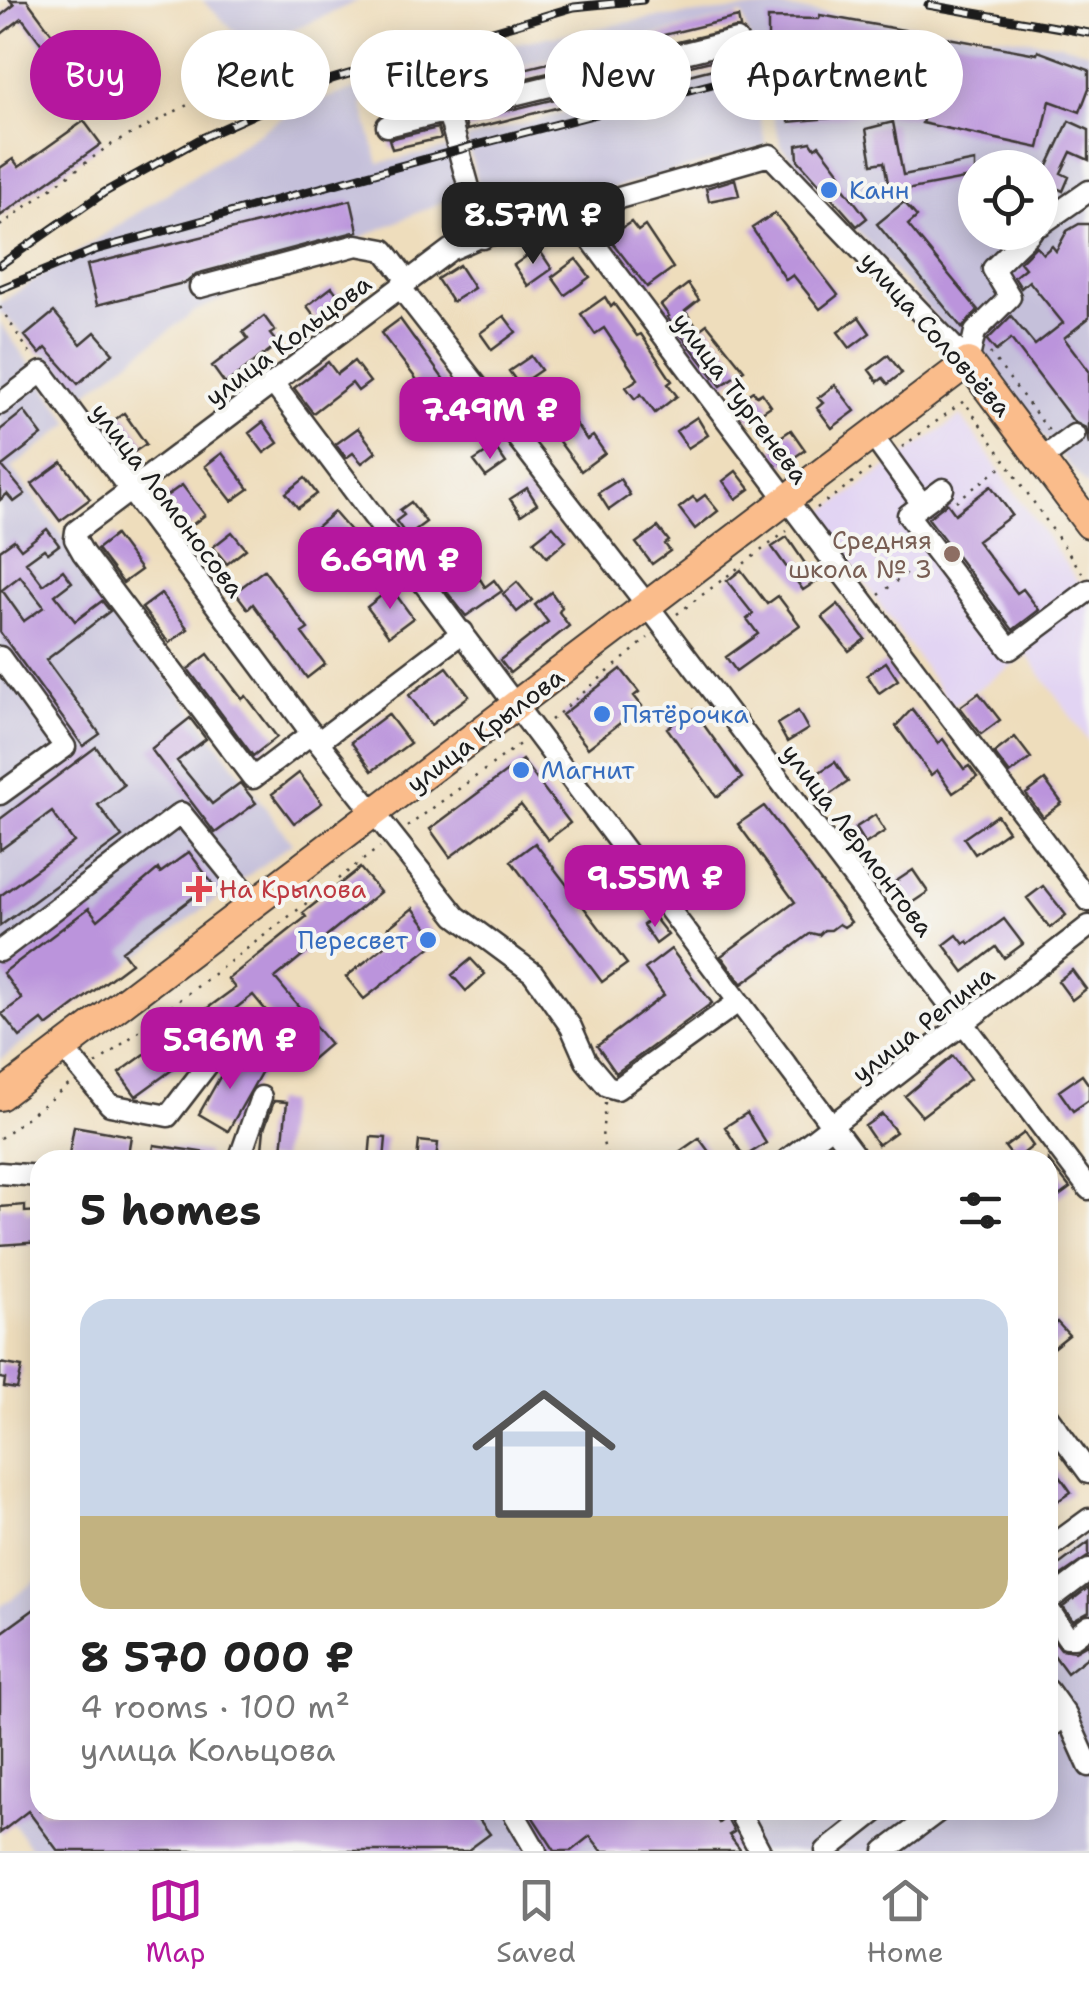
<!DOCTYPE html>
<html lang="en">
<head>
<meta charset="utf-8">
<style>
	:root { --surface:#fff; --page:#f6f6f6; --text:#222; --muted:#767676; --line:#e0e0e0; --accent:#b5179e }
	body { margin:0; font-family:"Shantell Sans",sans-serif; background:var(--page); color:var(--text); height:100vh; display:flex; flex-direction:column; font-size:38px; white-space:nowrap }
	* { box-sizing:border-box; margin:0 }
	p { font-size:32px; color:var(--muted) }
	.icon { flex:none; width:55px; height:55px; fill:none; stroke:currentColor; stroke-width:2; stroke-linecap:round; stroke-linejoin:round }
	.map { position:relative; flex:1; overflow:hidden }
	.sheet { position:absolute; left:30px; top:1150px; width:1028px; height:670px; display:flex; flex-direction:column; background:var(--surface); border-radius:30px; box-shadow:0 5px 25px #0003 }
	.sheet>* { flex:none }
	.top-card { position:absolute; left:30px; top:30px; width:1030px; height:90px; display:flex; gap:20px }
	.fabs { position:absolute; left:958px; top:150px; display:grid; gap:20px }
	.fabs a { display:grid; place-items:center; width:100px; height:100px; border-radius:50%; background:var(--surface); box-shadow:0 5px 25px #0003; font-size:50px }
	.price { position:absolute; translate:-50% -85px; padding:0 22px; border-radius:20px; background:var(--accent); color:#fff; font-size:32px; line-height:65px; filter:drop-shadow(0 2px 5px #0008) }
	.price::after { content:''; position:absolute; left:50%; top:60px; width:30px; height:22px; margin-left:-15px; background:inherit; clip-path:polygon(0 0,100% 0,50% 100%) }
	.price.current { background:#222; color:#fff }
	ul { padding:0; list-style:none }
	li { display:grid; align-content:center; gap:20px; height:530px; padding:0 50px }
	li+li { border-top:2px solid var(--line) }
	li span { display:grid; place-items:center; height:310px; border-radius:30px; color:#555 }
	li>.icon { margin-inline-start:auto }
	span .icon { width:180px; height:180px; fill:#fffc; stroke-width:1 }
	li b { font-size:42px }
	h2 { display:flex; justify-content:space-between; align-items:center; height:120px; padding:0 50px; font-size:42px }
	.chip { padding:0 35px; border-radius:45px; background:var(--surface); box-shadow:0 5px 25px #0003; font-size:35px; line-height:90px }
	.chip.current { background:var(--accent); color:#fff }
	.dock { display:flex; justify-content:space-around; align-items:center; height:140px; border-top:2px solid var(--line); background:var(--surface); font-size:28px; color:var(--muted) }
	.dock a { display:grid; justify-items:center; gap:5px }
	.dock .current { color:var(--accent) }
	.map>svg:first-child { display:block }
</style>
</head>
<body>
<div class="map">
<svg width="1089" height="1851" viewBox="0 0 1089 1851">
	<rect width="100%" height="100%" fill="#f6f6f2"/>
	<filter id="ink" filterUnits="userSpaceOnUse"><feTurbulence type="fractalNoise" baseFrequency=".01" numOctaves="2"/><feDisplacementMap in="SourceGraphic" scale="20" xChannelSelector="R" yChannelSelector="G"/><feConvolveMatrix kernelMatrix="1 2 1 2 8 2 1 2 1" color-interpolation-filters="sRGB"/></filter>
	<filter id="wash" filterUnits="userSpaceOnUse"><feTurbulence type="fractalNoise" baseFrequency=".0048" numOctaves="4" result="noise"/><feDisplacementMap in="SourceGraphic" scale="40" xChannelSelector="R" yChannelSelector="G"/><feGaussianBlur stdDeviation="2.25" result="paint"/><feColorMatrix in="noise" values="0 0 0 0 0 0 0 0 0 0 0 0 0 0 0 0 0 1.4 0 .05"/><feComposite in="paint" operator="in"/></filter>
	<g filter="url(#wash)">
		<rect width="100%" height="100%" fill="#eeddbc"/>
		<path fill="#e2d4f3" d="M961,416L1089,597V742L1027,655L952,707L818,516Z"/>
		<path fill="#c5c0da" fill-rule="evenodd" d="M202,0H360L252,49Z
			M775,7L1061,44L1089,52V487L782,147L742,15L362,103L379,163L450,148L462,193L195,311L85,394L0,312V303L300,106L505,45L653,18ZM975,168H1040V232H975Z
			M749,65L766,146L488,223L466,139Z
			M0,322L71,423L12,468L292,843L0,1060Z
			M1089,1532V1851H33L0,1806V1607L40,1578V1810H1048V1563Z"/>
		<g id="blocks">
			<path fill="#bb94dc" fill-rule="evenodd" d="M10,0H27L96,93L84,101L22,18L0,35V16L14,5Z
				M820,15L1037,54L1038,51L1089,70V88L1080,112L1050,101L1039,148L922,123L924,117L884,116L883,113L789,122L786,78L840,74L918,75L919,66L816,47L768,48V18L819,19Z
				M738,17L740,27L382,113L380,104Z
				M723,58L725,66L467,130L465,121Z
				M84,121L101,144L0,216V168L13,159L19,167Z
				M1069,121L1089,130V160L1071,152L1061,173L1069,177L1063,191L1041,181Z
				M893,122L903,175L975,161V177L890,193L884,162L872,164L866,129Z
				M438,128L441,138L392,149L389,139Z
				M811,142L815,148L819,145L841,174L836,178L867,218L857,226L798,160L797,145Z
				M735,179L739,195L709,201L706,188Z
				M351,200L358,231L196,274L187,282L97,305L87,265Z
				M904,202L917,217L908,225L978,310L962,328L877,224Z
				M775,213L838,295L820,309L793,275L786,280L752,228Z
				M631,222L638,231L645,226L673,268L647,287L608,237Z
				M1079,224H1089V318L1064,338L1089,371V445L1086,428L1074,422L1011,339L996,351L987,340L1011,316L1035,345L1063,323L1029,281L1021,288L1014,277L1025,268L1020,262L1036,246L1043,254L1052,246L1056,251L1067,231Z
				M538,248L552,269L528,286L514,265Z
				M576,259L590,277L565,295L552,277Z
				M459,265L474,288L452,302L437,279Z
				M688,284L699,300L685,311L699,330L707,324L744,370L721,386L667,317L669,316L661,305Z
				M332,287L347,307L322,326L307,306Z
				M605,297L611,307L614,304L637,336L641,334L672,381L668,384L677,396L655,413L641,394L635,399L626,387L638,379L604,328L595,334L581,314Z
				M54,312L81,344L95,332L113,353L78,384L46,348L40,354L25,336Z
				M264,316L275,331L270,334L278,344L225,384L212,366L248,339L243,332Z
				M504,316L516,332L492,350L480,333Z
				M859,317L870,333L850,348L838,332Z
				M400,319L447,384L418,406L405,389L417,380L381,333Z
				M888,355L902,373L888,384L883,378L878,382L869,370Z
				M531,356L541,370L519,385L509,371Z
				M354,361L370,382L358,391L352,383L313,413L294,388L328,362L337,374Z
				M835,385L855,411L832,428L817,408L823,403L818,398Z
				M753,391L757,396L762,393L771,406L750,420L737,402Z
				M559,399L587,440L593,436L605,453L581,471L538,413Z
				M464,405L476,422L454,438L442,421Z
				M24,411L42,435L2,466L25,494L14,502L7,494L0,500V430Z
				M124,413L146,444L131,454L109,424Z
				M697,417L708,435L688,448L676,431Z
				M263,422L278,443L264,453L249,433Z
				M358,428L376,452L362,463L353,453L346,458L336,444Z
				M791,430L805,450L783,465L772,450L780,445L776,440Z
				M495,447L506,463L486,477L474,461Z
				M222,453L249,489L232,501L205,466Z
				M62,462L90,499L60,521L32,484Z
				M736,471L750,489L736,499L723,481Z
				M305,478L317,494L298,508L286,493Z
				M620,479L630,495L609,510L598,493Z
				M182,485L205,515L188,528L165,497Z
				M991,486L1012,515L977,541L1017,593L1023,589L1039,610L1013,630L928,518L947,503L955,514Z
				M527,488L537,504L521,515L510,499Z
				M705,495L718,511L695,529L679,508L693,497L697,501Z
				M411,502L426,522L407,536L396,521L404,515L400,510Z
				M334,512L353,534L342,543L336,536L325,546L312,531Z
				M553,526L566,541L547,557L534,541Z
				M658,527L669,541L665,544L670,551L652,564L636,543Z
				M47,529L59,545L48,553L44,549L26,562L43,585L63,570L72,582L55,595L75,621L102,601L110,611L46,660L100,734L83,746L0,632V550L14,540L21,549ZM20,576L44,607L24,621L2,590Z
				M232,532L246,549L227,564L213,547Z
				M115,535L141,570L123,583L97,549Z
				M787,537L817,581L803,590L772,547Z
				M264,570L308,629L302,633L325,664L307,678L253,604L248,609L235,592Z
				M741,570L767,604L778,596L800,625L736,671L726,657L758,634L747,619L753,614L727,581Z
				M468,577L473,584L480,579L485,587L494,580L502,591L466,616L447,592Z
				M517,582L532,600L517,612L503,594Z
				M391,588L413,618L389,636L367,607Z
				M551,592L562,607L559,612L569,626L510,673L500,660L548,622L535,605Z
				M161,594L188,629L169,643L142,608Z
				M838,604L865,639L849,651L822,617Z
				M208,654L242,699L246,696L277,737L253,756L188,669Z
				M886,662L898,680L879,693L867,675Z
				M447,667L469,696L431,725L409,695Z
				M621,669L639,692L634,696L642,706L588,748L562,715Z
				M979,693L1000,720L981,734L960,707Z
				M912,709L938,743L943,739L964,769L969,766L977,777L953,793L937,770L931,775L896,726Z
				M693,710L742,778L717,797L667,728Z
				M798,711L808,729L787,742L777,724Z
				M388,714L410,743L372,771L351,742Z
				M190,718L206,739L177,761L212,804L240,783L256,803L215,833L151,749Z
				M1015,737L1031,758L1010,774L994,753Z
				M96,747L124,785L98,805L122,837L0,926V896L74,842L52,812L0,850V819Z
				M522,760L570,823L548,840L521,805L450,857L430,829Z
				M835,762L848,782L829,795L815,775Z
				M299,773L322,803L294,823L272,794Z
				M1045,780L1062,803L1043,817L1026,794Z
				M764,806L851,922L844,927L839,924L831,930H824L819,935L811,933L742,984L721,956L795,902L738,824Z
				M875,815L885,831L865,844L855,828Z
				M997,815L1008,831L975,854L964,838Z
				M535,843L627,964L602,982L511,861Z
				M189,852L212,883L122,951L131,963L47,1026L42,1020L20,1037L2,1014L22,999L3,973L89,908L98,920L158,869L160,873Z
				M360,868L380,892L275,978L330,1044L309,1062L253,995L231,1012L238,1022L136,1096L119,1073L235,988L228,979L306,917L303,913Z
				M913,870L928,892L910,904L895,882Z
				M1043,886L1066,915L1050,928L1027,898Z
				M413,908L438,941L364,999L346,977L396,937L388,928Z
				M654,917L668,935L656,944L643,925Z
				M1004,919L1023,944L1004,958L996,947L964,972L944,945L957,935L964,944L968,941L970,944Z
				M671,949L712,1003L616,1073L597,1046L664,995L645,969Z
				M471,959L485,974L466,991L452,975Z
				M1072,970L1086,989L1072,1000L1058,981Z
				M233,1054L262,1071L228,1131L199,1114Z
				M953,1056L970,1079L922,1116L905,1096Z
				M1082,1075L1089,1085V1100L1073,1111L1059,1091Z
				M274,1101L287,1102L281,1160H261L264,1129Z
				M747,1113L766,1143L744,1157L725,1127Z
				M882,1114L896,1132L878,1145L865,1126Z
				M74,1126L131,1136L127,1160H68Z
				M1024,1133L1033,1146L1015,1160L1005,1147Z
				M371,1137L386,1138L384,1160H369Z
				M699,1138L715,1160H685L679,1152Z
				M419,1141L438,1143L436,1160H417Z
				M154,1145L207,1153L206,1160H152Z
				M1048,1160L1070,1188L1048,1204Z
				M25,1205V1212L40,1211V1242L0,1245V1207Z
				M1057,1322L1069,1335L1048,1352V1330Z
				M0,1363L22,1367L17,1389L4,1387L5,1379L0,1378Z
				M1057,1472L1071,1492L1052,1505L1048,1498V1478Z
				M1089,1542V1556L1048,1584V1573Z
				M1089,1587V1612L1073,1621L1063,1607Z
				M40,1605V1810H472L490,1834L467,1851H58L28,1811L0,1833V1634Z
				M1048,1632L1061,1649L1075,1651L1089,1643V1656L1067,1673L1048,1647Z
				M528,1810H710L719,1823L726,1817L734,1832L729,1835L741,1851H602L590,1836L571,1851H555Z"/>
		</g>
	</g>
	<g filter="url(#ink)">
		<use href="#blocks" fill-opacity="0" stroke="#3c3934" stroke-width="2.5"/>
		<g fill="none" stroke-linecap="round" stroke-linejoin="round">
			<defs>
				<path id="minor" d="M448,112L483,238
					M387,126L737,40
					M571,213L1089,901
					M1040,225L1089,191
					M200,287L357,245L384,250L408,281
					M400,287L648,606L1089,1189
					M968,362L975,332L1010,297L993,269L1031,232
					M273,383L858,1160
					M0,404L42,372L318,742L456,916L533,973L571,1027L586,1061L607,1086L617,1089L738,1002
					M872,435L922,504
					M1043,458L1074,435
					M943,489L908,515L1010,649L1089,590
					M0,657L65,747L0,794
					M312,733L253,778L83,553L75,539L76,531L450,250L475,239L770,155L968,362
					M318,742L463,632
					M0,951L181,813L256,905
					M64,1049L110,1105L168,1116L215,1055
					M239,1160L261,1097
					M787,1160L1089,926
					M0,1173L40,1176
					M1048,1417L1089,1473
					M1048,1549L1089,1519
					M1048,1601L1089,1570
					M1048,1608L1067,1637H1074L1089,1626
					M1048,1690L1066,1715L1089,1766
					M1048,1729L1066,1715
					M512,1810L536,1851
					M738,1810L760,1851
					M826,1851L878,1810
					M885,1851L940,1810"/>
				<path id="major" d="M0,1096L968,362L1089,524"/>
			</defs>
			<use href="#minor" stroke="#3c3934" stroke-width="25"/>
			<use href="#major" stroke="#3c3934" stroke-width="32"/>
			<path stroke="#3c3934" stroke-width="2.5" stroke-dasharray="2.5 8" stroke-linecap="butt" d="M0,226L107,147L266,64
				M0,307L33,358
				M990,353L1049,431
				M902,447L964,401L1083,574
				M956,501L1006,464
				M817,508L875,466
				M879,595L920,563
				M677,614L787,531
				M551,720L648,638
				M407,827L521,743
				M96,1064L380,847
				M605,1102L602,1139L608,1160
				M0,1138L70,1084"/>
			<use href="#minor" stroke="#fff" stroke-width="20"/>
			<use href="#major" stroke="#fabc8b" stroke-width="28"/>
			<defs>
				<path id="rail" d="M928,5L1089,33
					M0,265L105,192L204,137L332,79L574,7L643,0
					M0,289L95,250L480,144L732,79"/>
			</defs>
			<use href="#rail" stroke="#1c1c1c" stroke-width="9"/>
			<use href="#rail" stroke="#f6f6f2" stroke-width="5" stroke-dasharray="15" stroke-linecap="butt"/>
		</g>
	</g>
	<g fill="#3f7fe0" stroke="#f6f6f2" stroke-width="4">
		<circle cx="829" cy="190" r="10"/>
		<circle cx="602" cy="714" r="10"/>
		<circle cx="521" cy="770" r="10"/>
		<circle cx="428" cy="940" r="10"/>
	</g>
	<circle fill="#8d6e63" stroke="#f6f6f2" stroke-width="4" cx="952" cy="554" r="10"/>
	<path fill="#e0444e" stroke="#f6f6f2" stroke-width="4" d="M194 874h10v10h10v10h-10v10h-10v-10h-10v-10h10z"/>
	<g text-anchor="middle" stroke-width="8" stroke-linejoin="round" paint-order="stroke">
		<g font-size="25" fill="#366cbe" stroke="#f6f6f2" text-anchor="start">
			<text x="849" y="199">Канн</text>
			<text x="622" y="723">Пятёрочка</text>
			<text x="541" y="779">Магнит</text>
			<text x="408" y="949" text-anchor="end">Пересвет</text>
		</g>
		<g font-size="25" fill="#1c1c1c" stroke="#f6f6f2">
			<text transform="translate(936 334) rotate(48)" y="9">улица Соловьёва</text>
			<text transform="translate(288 340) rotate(-37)" y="9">улица Кольцова</text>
			<text transform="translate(741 398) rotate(53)" y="9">улица Тургенева</text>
			<text transform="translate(168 500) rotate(53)" y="9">улица Ломоносова</text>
			<text transform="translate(485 730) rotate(-37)" y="9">улица Крылова</text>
			<text transform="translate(858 840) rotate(53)" y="9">улица Лермонтова</text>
			<text transform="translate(923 1024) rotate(-38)" y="9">улица Репина</text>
		</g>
		<g font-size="25" fill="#785e54" stroke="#f6f6f2" text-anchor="end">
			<text x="932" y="549">Средняя<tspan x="932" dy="29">школа № 3</tspan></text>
		</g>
		<g font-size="25" fill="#be3a42" stroke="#f6f6f2" text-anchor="start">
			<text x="219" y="898">На Крылова</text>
		</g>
	</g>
</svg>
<div class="fabs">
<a><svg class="icon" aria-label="locate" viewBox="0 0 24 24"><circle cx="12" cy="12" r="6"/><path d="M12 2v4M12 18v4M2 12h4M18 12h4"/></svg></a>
</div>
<b class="price current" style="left:533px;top:267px">8.57M ₽</b>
<b class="price" style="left:490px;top:462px">7.49M ₽</b>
<b class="price" style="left:390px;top:612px">6.69M ₽</b>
<b class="price" style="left:655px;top:930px">9.55M ₽</b>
<b class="price" style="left:230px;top:1092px">5.96M ₽</b>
<div class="top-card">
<a class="chip current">Buy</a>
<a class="chip">Rent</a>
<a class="chip">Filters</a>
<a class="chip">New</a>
<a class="chip">Apartment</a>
</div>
<section class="sheet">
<h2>5 homes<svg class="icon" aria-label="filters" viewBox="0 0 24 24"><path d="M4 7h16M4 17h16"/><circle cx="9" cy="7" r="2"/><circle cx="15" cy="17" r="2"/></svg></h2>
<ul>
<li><span style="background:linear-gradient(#c9d6e8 70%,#c2b280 0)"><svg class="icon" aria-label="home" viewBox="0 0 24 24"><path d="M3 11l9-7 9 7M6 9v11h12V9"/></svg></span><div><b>8 570 000 ₽</b><p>4 rooms · 100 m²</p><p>улица Кольцова</p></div></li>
</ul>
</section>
</div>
<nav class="dock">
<a class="current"><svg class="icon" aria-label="map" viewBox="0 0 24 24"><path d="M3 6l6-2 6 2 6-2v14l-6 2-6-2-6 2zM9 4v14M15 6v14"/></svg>Map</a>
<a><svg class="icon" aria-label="saved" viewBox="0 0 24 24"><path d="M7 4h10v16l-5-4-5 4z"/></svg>Saved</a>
<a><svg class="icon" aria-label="home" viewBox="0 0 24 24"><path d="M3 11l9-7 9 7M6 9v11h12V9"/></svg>Home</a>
</nav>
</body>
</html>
